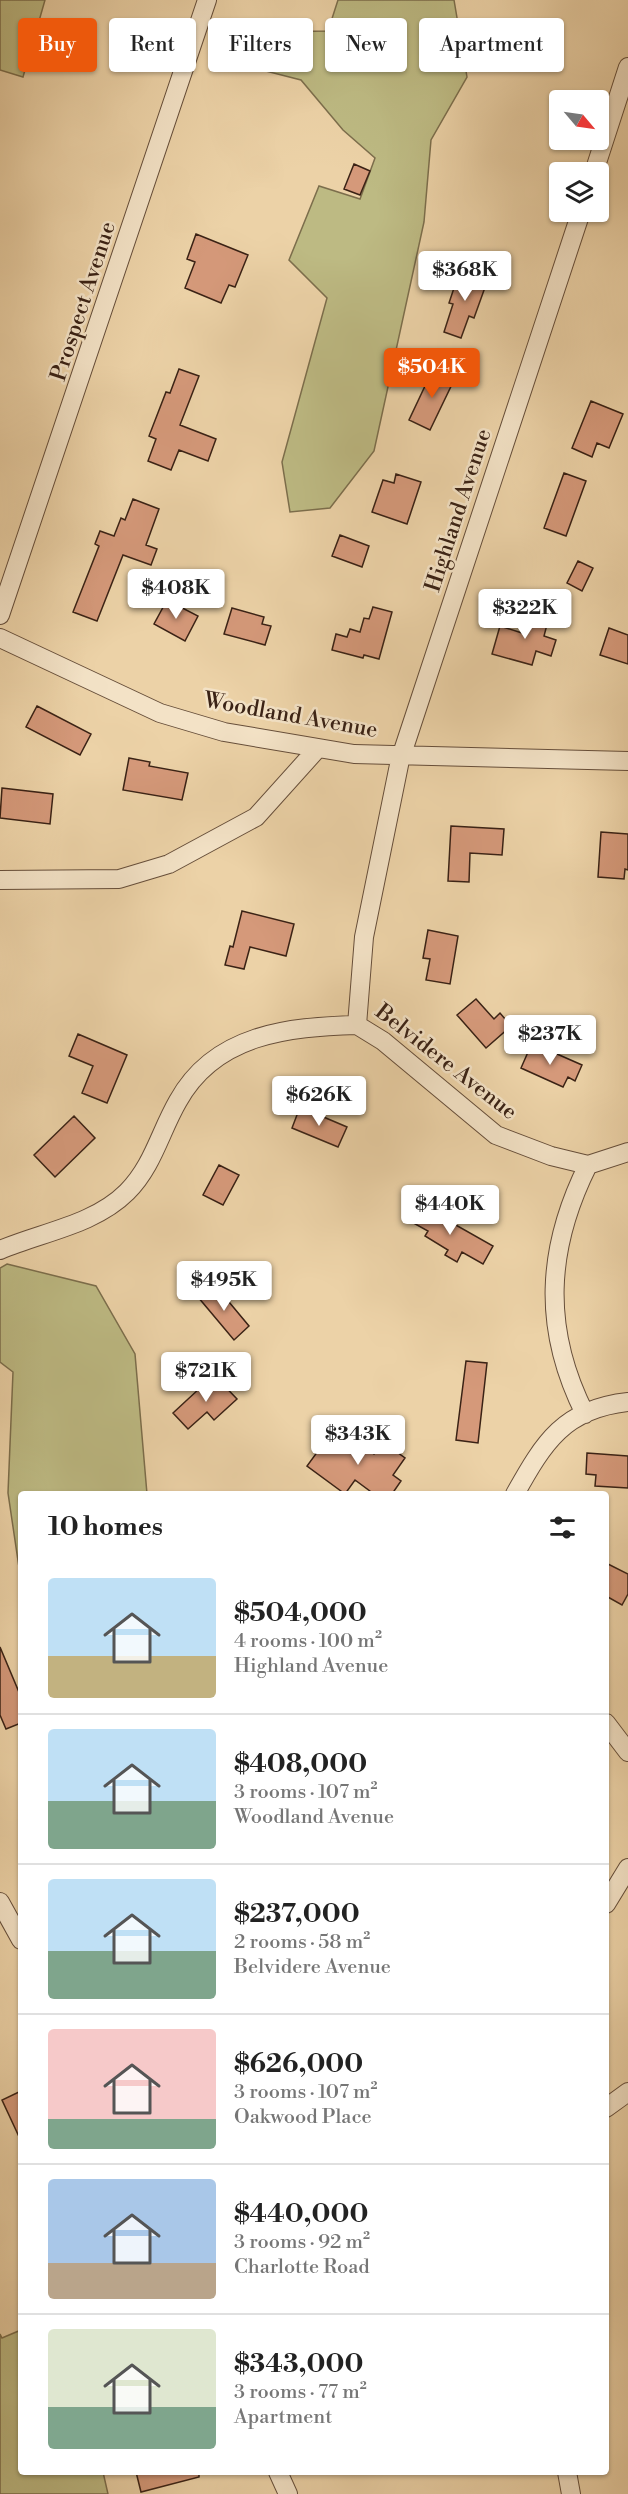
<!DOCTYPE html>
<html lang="en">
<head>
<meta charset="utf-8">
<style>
	:root { --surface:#fff; --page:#f6f6f6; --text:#222; --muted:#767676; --line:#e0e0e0; --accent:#ea580c }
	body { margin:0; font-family:"Libre Bodoni",serif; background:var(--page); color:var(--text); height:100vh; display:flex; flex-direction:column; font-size:22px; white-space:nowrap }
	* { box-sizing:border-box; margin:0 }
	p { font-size:20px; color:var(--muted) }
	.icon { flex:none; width:33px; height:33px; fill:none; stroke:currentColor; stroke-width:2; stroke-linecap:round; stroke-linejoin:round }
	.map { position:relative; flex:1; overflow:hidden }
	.sheet { position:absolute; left:18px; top:1491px; width:591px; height:984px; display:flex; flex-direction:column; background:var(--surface); border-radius:6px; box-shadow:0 2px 4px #0004 }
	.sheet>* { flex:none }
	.top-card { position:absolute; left:18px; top:18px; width:592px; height:54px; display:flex; gap:12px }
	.needle { width:39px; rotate:119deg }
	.buttons { position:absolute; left:549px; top:90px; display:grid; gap:12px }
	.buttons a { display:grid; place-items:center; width:60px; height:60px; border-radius:6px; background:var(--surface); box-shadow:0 2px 4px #0004; font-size:30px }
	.price { position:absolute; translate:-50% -51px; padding:0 14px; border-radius:6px; background:#fff; color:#222; font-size:20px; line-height:39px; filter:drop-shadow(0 2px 3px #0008) }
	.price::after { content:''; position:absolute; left:50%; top:36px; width:18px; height:14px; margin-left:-9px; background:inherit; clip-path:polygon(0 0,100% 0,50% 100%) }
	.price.selected { background:var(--accent); color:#fff }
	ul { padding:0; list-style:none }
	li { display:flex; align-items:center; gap:18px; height:150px; padding:0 30px }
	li+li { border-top:2px solid var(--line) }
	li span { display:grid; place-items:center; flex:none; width:168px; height:120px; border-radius:6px; color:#555 }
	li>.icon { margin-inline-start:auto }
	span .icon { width:72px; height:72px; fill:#fffc; stroke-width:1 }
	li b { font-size:26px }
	h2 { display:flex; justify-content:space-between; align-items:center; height:72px; padding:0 30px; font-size:26px }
	.pill { padding:0 21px; border-radius:6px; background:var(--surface); box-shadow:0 2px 4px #0004; font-size:21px; line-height:54px }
	.pill.selected { background:var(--accent); color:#fff }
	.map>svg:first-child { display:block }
</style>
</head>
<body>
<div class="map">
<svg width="628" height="2494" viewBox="0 0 628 2494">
	<rect width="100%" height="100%" fill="#ecd2a7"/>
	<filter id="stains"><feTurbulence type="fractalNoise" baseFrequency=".00333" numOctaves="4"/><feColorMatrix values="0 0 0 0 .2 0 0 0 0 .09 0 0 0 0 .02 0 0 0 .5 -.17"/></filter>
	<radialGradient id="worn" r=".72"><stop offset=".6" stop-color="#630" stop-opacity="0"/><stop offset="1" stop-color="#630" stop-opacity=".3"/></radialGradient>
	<path fill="#bdba83" stroke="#7c6e4c" stroke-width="1.5" d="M0,0H45L23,77L0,70Z
		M338,0H454L467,77L431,140L424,222L374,451L330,508L290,512L282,462L327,298L289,260L319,186L360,199L375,158L343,130L301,80L231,62L268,32L328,31Z
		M7,1264L96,1286L135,1354L147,1494H21V1581L8,1493L13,1372L0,1362V1268Z
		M21,2330V2472H103L108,2494H0V2334L2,2338Z"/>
	<path fill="#d5997a" stroke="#3a2215" stroke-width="1.5" d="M354,164L370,171L360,195L344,189Z
		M196,234L248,255L235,287L229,285L221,303L185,288L195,262L187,259Z
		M460,270L488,279L474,318L469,316L461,338L444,332L453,304L449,303Z
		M434,367L455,378L430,430L409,420Z
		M179,369L199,376L180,425L216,439L208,461L179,450L171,470L148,461L156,439L149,436L166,392L170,393Z
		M591,401L623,414L609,448L597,443L592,457L572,448Z
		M564,473L586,481L566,536L544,528Z
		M396,474L421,482L407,524L372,512L383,480L394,483Z
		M133,499L159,509L146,545L157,549L151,565L123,555L97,621L73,612L99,546L95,544L100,531L114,536L121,518L125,520Z
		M340,535L369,546L362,567L332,556Z
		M578,561L593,568L582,591L567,583Z
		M167,600L198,616L185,641L154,624Z
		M373,607L392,612L379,659L364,655L363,658L332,650L336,634L347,637L350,629L360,632L364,618L369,619Z
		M232,608L264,617L262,624L271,626L265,645L224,634Z
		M529,610L549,617L544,636L556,640L551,656L536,651L532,665L492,654L500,626L522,633Z
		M609,628L628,635V664L600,655Z
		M37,706L91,734L80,755L26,727Z
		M129,758L150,762L149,766L188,773L182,800L123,790Z
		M2,788L53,794L50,824L0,818Z
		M451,826L504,829L502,855L470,853L469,882L448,881Z
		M601,832L628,834V870L625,869L624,879L598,877Z
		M242,911L294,924L286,956L250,947L244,969L225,965L230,946L233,947Z
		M428,930L458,936L450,984L426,980L430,959L423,958Z
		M476,999L494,1019L500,1013L511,1026L486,1048L457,1015Z
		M78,1034L127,1055L107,1103L82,1093L93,1066L69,1056Z
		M532,1043L582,1065L575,1081L568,1077L563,1087L521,1068Z
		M300,1107L347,1127L338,1147L292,1128Z
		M74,1116L95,1138L55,1177L34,1155Z
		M219,1165L239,1175L223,1205L203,1195Z
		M417,1203L493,1246L483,1264L462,1252L457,1262L445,1255L448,1250L425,1236L428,1231L408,1220Z
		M214,1284L249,1326L234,1340L198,1297Z
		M466,1361L487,1363L478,1443L456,1440Z
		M214,1375L237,1399L214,1420L207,1412L188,1429L173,1413Z
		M344,1433L374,1454L383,1442L405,1458L393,1475L401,1481L392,1494H374L355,1480L345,1494L307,1466L326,1440L335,1446Z
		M587,1453L628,1456V1488L595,1486L596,1475L586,1474Z
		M606,1563L628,1574V1594L622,1605L606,1596Z
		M0,1647L21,1697V1723L6,1729L0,1715Z
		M21,2091V2141L2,2100Z
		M136,2472H199V2477L141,2492Z"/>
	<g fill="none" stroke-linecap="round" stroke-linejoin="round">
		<defs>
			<path id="minor" d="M594,172L628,67
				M0,615L207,0
				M0,638L160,713L224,732L354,754L628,761
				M0,880L119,879L169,864L256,817L318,748
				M357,1025L364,937L400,760L581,212
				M357,1025L383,1041L496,1135L551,1156L588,1165L628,1152
				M0,1250C42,1232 94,1225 127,1192C153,1166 160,1132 178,1101C215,1034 288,1027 357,1025
				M585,1414C542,1329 546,1249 588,1165
				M515,1494C544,1442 564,1409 628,1402
				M606,1723L628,1752
				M0,1902L21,1940
				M606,1904L628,1868
				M606,2108L628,2092
				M278,2472L288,2494
				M567,2472L571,2494"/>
		</defs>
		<use href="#minor" stroke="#664e3a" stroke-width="20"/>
		<use href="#minor" stroke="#f3e2c6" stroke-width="18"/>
	</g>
	<g text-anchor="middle" stroke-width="5" stroke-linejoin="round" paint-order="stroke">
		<g font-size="22" fill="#3a2215" stroke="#f3e2c6">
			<text transform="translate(82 301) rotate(-72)" y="8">Prospect Avenue</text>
			<text transform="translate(457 510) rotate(-72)" y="8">Highland Avenue</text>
			<text transform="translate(291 714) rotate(10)" y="8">Woodland Avenue</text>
			<text transform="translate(447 1061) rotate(38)" y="8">Belvidere Avenue</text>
		</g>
	</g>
	<rect width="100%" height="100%" filter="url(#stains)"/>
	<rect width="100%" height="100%" fill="url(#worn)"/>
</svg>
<div class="buttons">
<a><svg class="needle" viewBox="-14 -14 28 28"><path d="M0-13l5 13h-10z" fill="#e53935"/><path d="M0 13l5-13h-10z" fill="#767676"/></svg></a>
<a><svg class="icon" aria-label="layers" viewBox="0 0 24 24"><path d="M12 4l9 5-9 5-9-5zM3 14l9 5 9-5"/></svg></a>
</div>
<b class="price" style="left:465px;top:302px">$368K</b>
<b class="price selected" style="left:432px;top:399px">$504K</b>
<b class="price" style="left:176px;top:620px">$408K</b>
<b class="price" style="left:525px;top:640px">$322K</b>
<b class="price" style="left:550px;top:1066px">$237K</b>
<b class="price" style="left:319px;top:1127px">$626K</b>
<b class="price" style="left:450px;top:1236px">$440K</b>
<b class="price" style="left:224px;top:1312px">$495K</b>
<b class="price" style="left:206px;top:1403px">$721K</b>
<b class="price" style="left:358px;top:1466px">$343K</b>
<div class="top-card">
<a class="pill selected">Buy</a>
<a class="pill">Rent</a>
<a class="pill">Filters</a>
<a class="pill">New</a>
<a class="pill">Apartment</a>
</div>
<section class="sheet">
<h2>10 homes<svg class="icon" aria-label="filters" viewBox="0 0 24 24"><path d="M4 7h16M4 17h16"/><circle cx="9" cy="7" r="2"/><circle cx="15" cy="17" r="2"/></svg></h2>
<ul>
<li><span style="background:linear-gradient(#bfe0f5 65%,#c2b280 0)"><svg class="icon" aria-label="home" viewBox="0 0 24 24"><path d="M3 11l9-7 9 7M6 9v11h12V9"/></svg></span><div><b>$504,000</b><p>4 rooms · 100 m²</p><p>Highland Avenue</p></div></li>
<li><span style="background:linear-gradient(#bfe0f5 60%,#7fa58c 0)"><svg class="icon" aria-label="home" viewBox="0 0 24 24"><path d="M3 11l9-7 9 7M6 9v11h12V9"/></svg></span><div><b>$408,000</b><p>3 rooms · 107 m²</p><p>Woodland Avenue</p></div></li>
<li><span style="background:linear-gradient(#bfe0f5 60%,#7fa58c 0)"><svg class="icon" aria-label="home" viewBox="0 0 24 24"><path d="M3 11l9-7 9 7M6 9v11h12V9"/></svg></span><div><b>$237,000</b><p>2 rooms · 58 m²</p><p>Belvidere Avenue</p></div></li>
<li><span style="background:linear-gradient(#f6c9c9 75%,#7fa58c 0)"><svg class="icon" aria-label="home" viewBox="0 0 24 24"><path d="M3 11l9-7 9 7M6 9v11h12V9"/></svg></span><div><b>$626,000</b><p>3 rooms · 107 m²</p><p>Oakwood Place</p></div></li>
<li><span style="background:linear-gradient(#a9c7e8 70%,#b9a48a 0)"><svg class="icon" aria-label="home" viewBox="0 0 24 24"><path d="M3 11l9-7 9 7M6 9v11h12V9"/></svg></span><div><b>$440,000</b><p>3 rooms · 92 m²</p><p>Charlotte Road</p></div></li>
<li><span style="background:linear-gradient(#dfe7d0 65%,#7fa58c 0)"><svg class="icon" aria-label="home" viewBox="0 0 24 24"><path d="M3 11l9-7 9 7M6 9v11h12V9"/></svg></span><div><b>$343,000</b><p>3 rooms · 77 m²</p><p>Apartment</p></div></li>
</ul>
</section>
</div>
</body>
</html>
